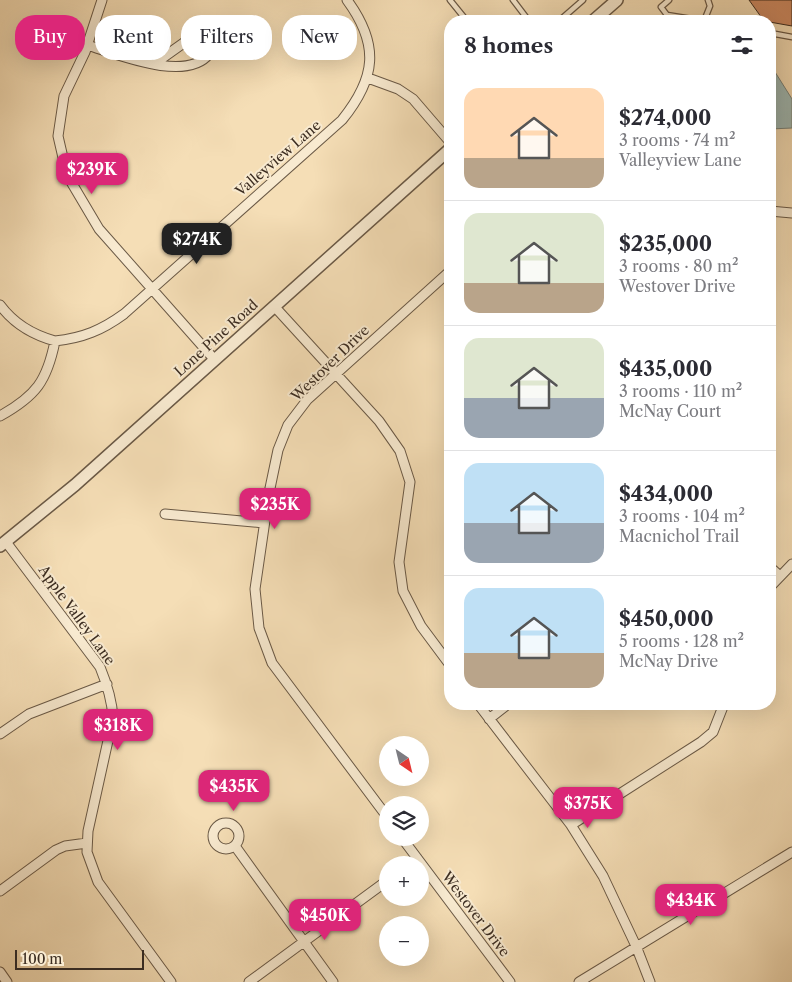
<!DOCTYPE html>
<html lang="en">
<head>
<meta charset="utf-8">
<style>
	:root { --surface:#fff; --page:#f2f2f3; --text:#2b2b33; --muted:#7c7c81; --line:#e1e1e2; --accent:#db2777 }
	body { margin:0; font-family:"Libre Caslon Text",serif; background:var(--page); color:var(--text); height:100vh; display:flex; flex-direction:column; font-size:19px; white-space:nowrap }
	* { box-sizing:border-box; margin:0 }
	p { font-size:16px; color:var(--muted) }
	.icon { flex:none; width:28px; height:28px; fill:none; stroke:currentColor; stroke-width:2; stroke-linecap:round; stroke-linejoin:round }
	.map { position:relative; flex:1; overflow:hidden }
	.panel { position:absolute; left:444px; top:15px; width:332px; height:695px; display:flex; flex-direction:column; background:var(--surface); border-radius:20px; box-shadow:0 5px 20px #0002 }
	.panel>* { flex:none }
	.banner { position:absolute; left:15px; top:15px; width:354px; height:45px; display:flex; gap:10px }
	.needle { width:32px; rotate:145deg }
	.controls { position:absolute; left:379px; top:736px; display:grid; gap:10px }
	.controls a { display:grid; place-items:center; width:50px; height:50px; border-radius:50%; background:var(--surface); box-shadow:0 5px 20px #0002; font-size:25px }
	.scale { position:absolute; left:15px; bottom:12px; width:129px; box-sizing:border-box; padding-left:5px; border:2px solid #3c2d21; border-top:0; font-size:14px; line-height:18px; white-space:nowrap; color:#3c2d21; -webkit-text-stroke:4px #f8ead0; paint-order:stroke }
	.price { position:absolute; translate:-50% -42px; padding:0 11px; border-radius:10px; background:var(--accent); color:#fff; font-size:16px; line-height:32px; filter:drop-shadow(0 1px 2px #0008) }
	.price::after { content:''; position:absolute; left:50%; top:30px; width:15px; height:11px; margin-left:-8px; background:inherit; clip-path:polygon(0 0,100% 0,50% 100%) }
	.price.selected { background:#222; color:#fff }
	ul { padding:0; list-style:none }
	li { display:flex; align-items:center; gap:15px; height:125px; padding:0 20px }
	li+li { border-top:1px solid var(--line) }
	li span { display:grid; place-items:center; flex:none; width:140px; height:100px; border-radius:15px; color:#555 }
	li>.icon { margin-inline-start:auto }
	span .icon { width:60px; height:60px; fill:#fffc; stroke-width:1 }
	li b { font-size:21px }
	h2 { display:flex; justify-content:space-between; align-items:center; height:60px; padding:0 20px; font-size:21px }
	.chip { padding:0 18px; border-radius:20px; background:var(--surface); box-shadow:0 5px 20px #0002; font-size:18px; line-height:45px }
	.chip.selected { background:var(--accent); color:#fff }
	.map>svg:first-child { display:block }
</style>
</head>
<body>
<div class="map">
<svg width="792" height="982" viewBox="0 0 792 982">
	<rect width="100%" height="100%" fill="#f5deb6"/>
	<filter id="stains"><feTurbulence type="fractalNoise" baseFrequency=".004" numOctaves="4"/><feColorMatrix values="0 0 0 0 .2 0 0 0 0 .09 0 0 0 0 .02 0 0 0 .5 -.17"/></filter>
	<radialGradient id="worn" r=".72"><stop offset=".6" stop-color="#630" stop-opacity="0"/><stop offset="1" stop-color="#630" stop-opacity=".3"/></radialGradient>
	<path fill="#9fbbb7" stroke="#77827b" d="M770,64L792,99V128L770,129Z"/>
	<path fill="#cc8a63" stroke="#3c2d21" d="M749,0H792V26L764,21Z"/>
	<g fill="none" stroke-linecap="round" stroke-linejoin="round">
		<defs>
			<path id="service" d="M450,0L467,21
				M513,0L529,21
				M669,0L661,7L667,15L704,21
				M559,21L583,0
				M704,21L710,6L708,0
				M770,33L792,37"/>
			<path id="minor" d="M102,0L85,52L64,96L58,136L67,175L99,229L214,359
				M87,45C117,54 186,83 209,54L207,42L203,37H192L154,64
				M368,78L398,89L413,99L450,142
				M770,211L792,213
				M0,305C14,324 33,335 55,341
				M274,306L379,421L400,451L410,482L399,562L403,591L421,626L450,665
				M0,416C36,396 47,381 55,341C83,338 102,330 124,314L342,120C376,78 380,45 347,0
				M165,514L264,523
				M6,542L100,667C107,684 112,700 113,718L88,831L87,852L98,882L171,982
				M770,567L780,576
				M770,587L792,564
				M478,704L571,825L603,876L636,946L650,982
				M489,719L508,704
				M0,734L29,714L107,684
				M388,818L272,663L259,628L255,589L269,493L278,450L288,425L307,400L450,271
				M213 836a13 13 0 1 1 26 0a13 13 0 1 1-26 0Z
				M571,825L701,742L713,732L724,704
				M402,838L510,982
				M235,846L333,982
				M408,865L417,858
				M0,891L56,850L65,846L87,843
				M0,972L7,982
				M249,982L388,880
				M579,982L792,852"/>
			<path id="tertiary" d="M593,21L617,0
				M0,546L75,485L450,149"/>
		</defs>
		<use href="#service" stroke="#6a5946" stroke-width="7"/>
		<use href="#minor" stroke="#6a5946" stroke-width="11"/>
		<use href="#tertiary" stroke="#6a5946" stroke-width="14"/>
		<use href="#service" stroke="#f8ead0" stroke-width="4.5"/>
		<use href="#minor" stroke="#f8ead0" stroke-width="9"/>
		<use href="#tertiary" stroke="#f8ead0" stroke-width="11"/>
	</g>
	<g text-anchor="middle" stroke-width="4" stroke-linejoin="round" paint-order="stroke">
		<g font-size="14" fill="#3c2d21" stroke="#f8ead0">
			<text transform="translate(278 158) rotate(-41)" y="5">Valleyview Lane</text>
			<text transform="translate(216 338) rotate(-42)" y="5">Lone Pine Road</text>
			<text transform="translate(330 363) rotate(-44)" y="5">Westover Drive</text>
			<text transform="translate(77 615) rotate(54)" y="5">Apple Valley Lane</text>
			<text transform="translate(476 914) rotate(53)" y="5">Westover Drive</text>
		</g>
	</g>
	<rect width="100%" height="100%" filter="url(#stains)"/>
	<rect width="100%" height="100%" fill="url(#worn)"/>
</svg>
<div class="controls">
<a><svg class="needle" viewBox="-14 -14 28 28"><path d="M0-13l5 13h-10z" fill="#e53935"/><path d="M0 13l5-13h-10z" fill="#7c7c81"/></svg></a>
<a><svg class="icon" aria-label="layers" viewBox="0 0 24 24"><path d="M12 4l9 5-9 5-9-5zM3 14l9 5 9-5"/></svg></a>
<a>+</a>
<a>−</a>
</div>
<div class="scale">100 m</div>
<b class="price" style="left:92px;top:195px">$239K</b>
<b class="price selected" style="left:197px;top:265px">$274K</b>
<b class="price" style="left:275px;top:530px">$235K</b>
<b class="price" style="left:118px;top:751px">$318K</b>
<b class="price" style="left:234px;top:812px">$435K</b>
<b class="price" style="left:588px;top:829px">$375K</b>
<b class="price" style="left:691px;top:926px">$434K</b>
<b class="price" style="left:325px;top:941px">$450K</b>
<div class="banner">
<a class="chip selected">Buy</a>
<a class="chip">Rent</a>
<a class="chip">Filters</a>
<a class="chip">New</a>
</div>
<section class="panel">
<h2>8 homes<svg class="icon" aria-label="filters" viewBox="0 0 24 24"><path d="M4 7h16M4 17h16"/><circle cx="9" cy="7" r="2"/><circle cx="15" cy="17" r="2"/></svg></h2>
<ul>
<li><span style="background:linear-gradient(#ffd9b3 70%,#b9a48a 0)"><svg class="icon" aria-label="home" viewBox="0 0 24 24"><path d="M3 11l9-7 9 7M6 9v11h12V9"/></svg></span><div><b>$274,000</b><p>3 rooms · 74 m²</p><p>Valleyview Lane</p></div></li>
<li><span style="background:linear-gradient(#dfe7d0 70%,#b9a48a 0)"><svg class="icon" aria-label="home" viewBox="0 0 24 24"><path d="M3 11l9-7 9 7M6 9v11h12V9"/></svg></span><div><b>$235,000</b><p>3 rooms · 80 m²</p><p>Westover Drive</p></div></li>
<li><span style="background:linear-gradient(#dfe7d0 60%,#9aa5b1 0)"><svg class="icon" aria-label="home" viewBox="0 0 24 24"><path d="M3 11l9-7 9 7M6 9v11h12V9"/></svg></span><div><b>$435,000</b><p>3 rooms · 110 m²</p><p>McNay Court</p></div></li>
<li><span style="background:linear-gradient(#bfe0f5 60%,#9aa5b1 0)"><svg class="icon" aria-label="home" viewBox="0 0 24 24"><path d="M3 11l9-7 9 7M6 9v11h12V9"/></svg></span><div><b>$434,000</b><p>3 rooms · 104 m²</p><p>Macnichol Trail</p></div></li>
<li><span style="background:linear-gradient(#bfe0f5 65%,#b9a48a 0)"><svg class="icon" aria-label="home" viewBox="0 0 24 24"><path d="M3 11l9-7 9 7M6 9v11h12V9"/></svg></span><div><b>$450,000</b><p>5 rooms · 128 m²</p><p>McNay Drive</p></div></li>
</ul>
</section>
</div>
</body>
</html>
